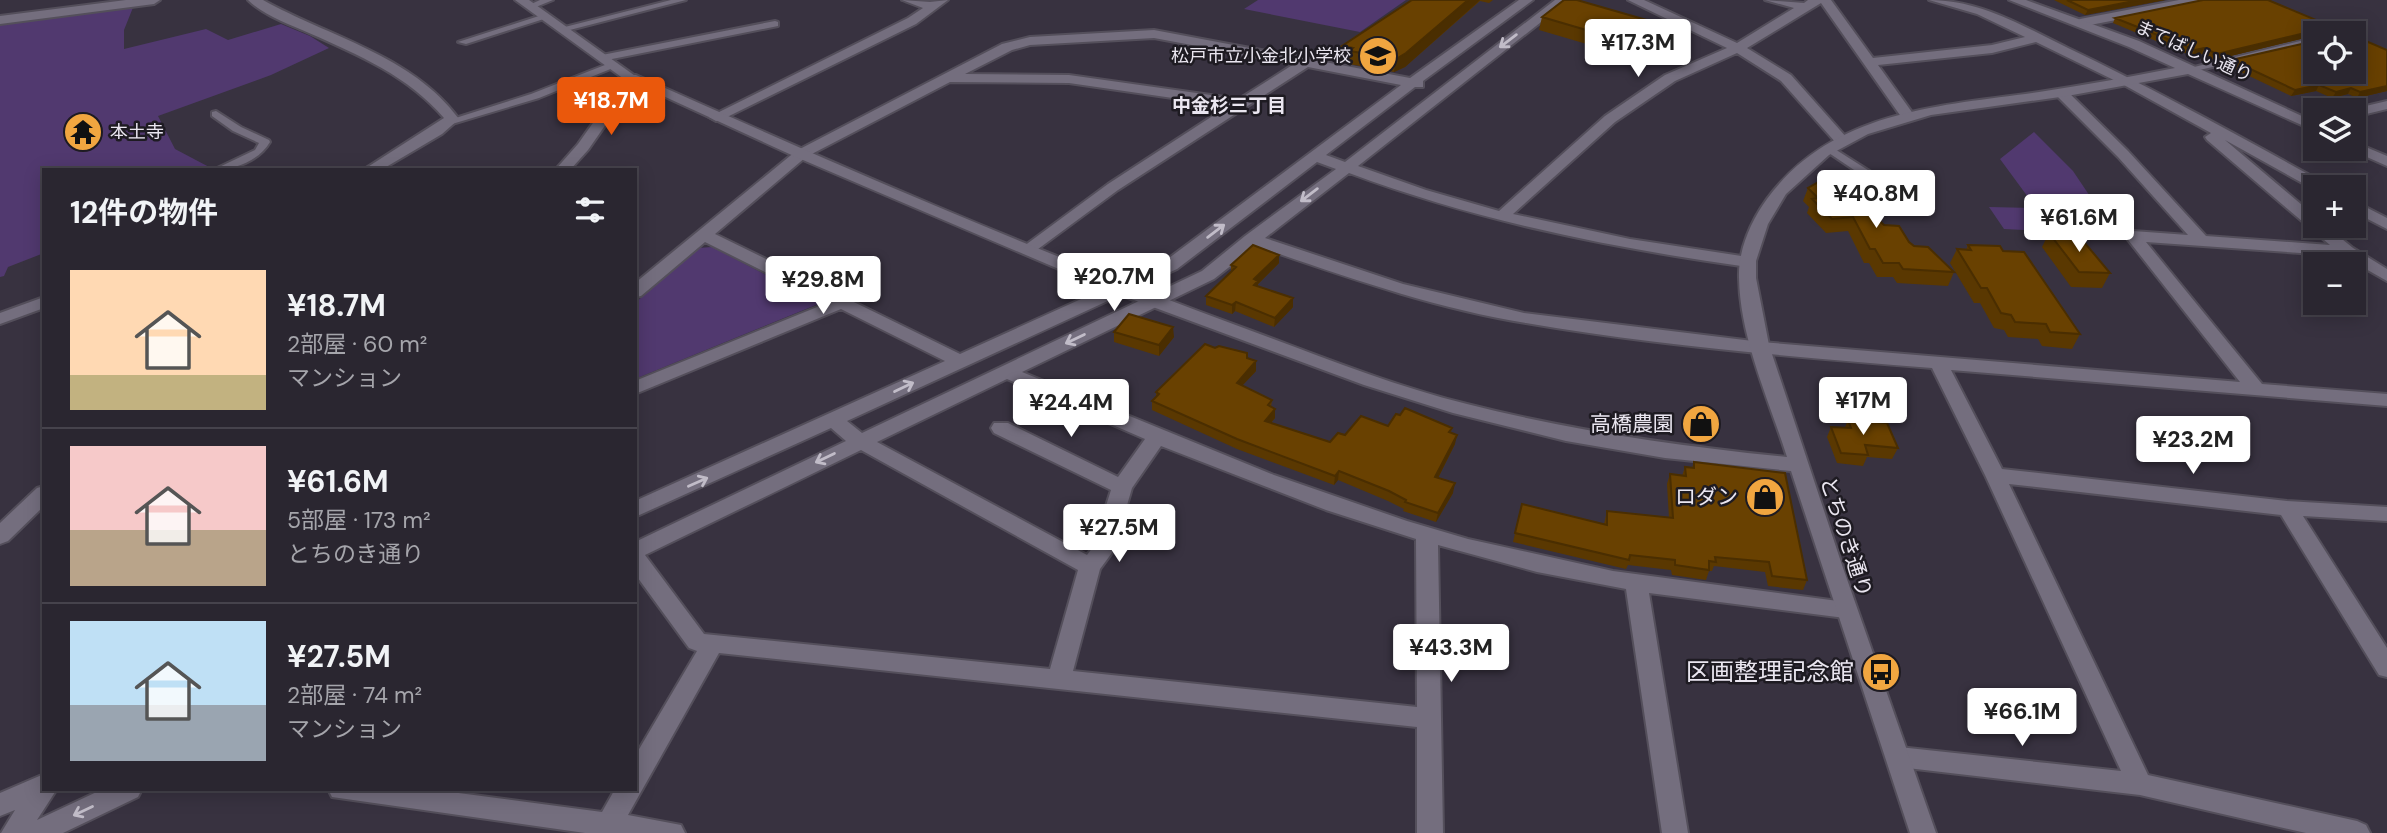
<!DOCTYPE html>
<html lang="ja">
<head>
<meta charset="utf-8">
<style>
	:root { --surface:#2a2630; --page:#36323c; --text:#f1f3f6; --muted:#a5a5ab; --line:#46434c; --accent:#ea580c }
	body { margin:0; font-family:"DM Sans","Noto Sans JP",sans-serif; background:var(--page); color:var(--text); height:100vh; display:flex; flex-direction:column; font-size:26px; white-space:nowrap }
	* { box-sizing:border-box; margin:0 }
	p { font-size:23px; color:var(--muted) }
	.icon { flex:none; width:38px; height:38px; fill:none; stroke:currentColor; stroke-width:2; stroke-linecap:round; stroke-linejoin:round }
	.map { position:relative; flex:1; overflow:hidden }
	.details { position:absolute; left:42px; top:168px; width:595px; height:623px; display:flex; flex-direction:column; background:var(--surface); border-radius:0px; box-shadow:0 4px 18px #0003,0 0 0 2px var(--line) }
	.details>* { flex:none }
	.buttons { position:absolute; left:2303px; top:21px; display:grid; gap:14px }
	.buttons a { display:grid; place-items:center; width:63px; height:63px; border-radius:0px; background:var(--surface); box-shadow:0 4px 18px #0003,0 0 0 2px var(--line); font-size:35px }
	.price { position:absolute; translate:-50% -60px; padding:0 16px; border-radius:7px; background:#fff; color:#222; font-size:23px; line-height:46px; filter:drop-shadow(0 2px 4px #0008) }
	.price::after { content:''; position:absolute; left:50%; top:42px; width:21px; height:16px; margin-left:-10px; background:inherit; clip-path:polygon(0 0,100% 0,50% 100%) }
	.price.active { background:var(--accent); color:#fff }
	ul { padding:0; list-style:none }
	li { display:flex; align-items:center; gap:21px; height:175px; padding:0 28px }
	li+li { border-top:2px solid var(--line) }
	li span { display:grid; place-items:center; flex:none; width:196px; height:140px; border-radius:0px; color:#555 }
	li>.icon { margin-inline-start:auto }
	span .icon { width:84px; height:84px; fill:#fffc; stroke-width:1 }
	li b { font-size:30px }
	h2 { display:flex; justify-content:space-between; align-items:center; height:84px; padding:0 28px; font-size:30px }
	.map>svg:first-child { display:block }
</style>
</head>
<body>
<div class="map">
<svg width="2387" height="833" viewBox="0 0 2387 833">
	<rect width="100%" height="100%" fill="#383240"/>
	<path fill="#51396f" d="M1258,0H1406L1360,32L1244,9Z
		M134,5L124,30V49L206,29L228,40L281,24L310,36L329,48L271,75L158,116L175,149L211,168L44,170V253L8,267L4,276L0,277V24Z
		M2034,132L2073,171L2116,235L2004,229L1989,207L2036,208L2000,159Z
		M712,247L821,303L635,379V303L698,248Z"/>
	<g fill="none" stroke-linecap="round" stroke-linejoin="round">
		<defs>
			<path id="service" d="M540,0H553L531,9L527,6Z
				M671,0H686L562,32L557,29Z
				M542,15L550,17L466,44L458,42Z
				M775,21L778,22V26L602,61L597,58L602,55Z
				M2308,39L2313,42L2311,44L2191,72L2186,69Z
				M610,63L615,66L613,68L539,98L452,124H444L443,122L531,94Z
				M216,111L241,127L269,140L270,142C259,161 234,170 213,170L255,150L259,143L233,131L212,116V112Z
				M1830,146L1871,172V176H1863L1826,151V147Z"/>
			<path id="minor" d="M126,0H160L154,4L0,24V16Z
				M248,0H263C329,37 412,55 459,119L442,134L381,170H363L444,118C408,76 359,55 309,33C289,24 263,15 248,0Z
				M515,0H529L638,78L588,150L570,170H555L578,144L624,79Z
				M902,0L930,2L948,0L916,24L721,120L716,121L709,117L908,18L923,8Z
				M1519,0H1533L1423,81V87H1415L1326,155L1345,162L1555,0H1569L1358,166L1426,190L1499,211L1605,116L1665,75L1727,48L1628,0H1644L1737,43L1794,8L1765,0L1804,3L1808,0H1831L1873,58L1992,45L2025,37L1977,14L1929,0C1980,0 2023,26 2068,48C2156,90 2241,137 2326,184L2329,187H2315V190L2225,140L2315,216V226H2326L2353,248L2387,269V281L2343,256L2146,242L2262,384L2387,394V406L1951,370L2002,469L2287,501L2387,507V521L2303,516L2387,648V677L2379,675L2281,515L2009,484L2148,775L2357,821L2366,825L2370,833H2306L2140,795L1890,766L1887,758L1890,750L1899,747L2121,771L1985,475L1932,368C1796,357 1660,346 1526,323C1433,308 1344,276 1256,246L1214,279L1022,372L1274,475L1407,521L1468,539L1613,571L1853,603L1856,609L1853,615L1845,618L1649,593L1688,833H1662L1626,589L1537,572L1438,545L1443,833H1417V727L719,653L628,815L681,825L685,833H585L332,797L328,789H428L602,812L615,789H635V756L697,651L689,648L635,574V542L846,441L831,428L635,517V501L945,361L841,309L635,394V381L827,303L705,242L641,296L635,297V283L796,151L1002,44L1030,37L1154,30L1410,78ZM1821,3L1902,118L1907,119L1914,115L1878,65L1992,53L2036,42L2124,85L2211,133L2205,137L2207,140L2330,245L2206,236L2128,151L2066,90L2061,89L2054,93L2118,157L2188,235L2133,231L2125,236L2240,382L1761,342L1524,313L1403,284L1265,238L1349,173C1478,221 1611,248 1748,267L1754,266L1756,262L1754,258L1748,257L1630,239L1513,214L1615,122L1675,81L1737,53L1781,81L1837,144H1847L1849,141L1847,138L1791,75L1747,48ZM1154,38L1294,64L1239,99L1069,75L965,74L1012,50L1030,45ZM1308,67L1401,85L1165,261L960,354L715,234L806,157L950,82L1069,83L1228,106L1108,184L1020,249L1028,254L1034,252L1118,190ZM1317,162L1336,169L1245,236L1202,271L862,433L847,421L1177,269ZM1007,379L1145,439L1118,477L1008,423H994L991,428L994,433L1111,490L1093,547L1087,555L877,442ZM1161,446L1326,510L1416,539L1417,707L1073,671L1100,569L1114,550L1132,488ZM861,450L1078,570L1050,669L704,634L645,555Z
				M2179,0H2204L2198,4L2080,27L2074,23L2080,19Z
				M2387,101V109L2354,117V110H2349Z
				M2354,201L2387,218V229L2354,212Z
				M44,297V308L0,324V313Z
				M44,774V789H57L37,820L103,789H142L138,797L63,833H1L15,810L0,816V793Z"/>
			<path id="tertiary" d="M2009,0H2026L2139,41L2315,122V131L2188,74L2067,96L1931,115L1868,134L1829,155L1786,194L1768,224L1756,261V278L1769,345L1842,565L1936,833H1910L1791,471L1665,458L1566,441L1453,413L1364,385L1115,293L796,157L624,78L626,75H636C835,164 1036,252 1241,327C1315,354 1390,385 1467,404C1573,431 1678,446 1787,457C1769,400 1740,338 1739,278C1738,250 1751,221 1767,199C1832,110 1940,106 2039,92C2085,85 2130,77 2175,68L2129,47Z
				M2354,142L2387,156V166L2349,149H2354Z
				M44,486V506L8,541L0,544V523L37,488Z"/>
		</defs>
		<use href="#service" stroke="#544f5b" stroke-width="4"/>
		<use href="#minor" stroke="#544f5b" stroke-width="4"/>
		<use href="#tertiary" stroke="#544f5b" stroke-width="4"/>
		<use href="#service" fill="#746e7e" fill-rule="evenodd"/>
		<use href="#minor" fill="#746e7e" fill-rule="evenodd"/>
		<use href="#tertiary" fill="#746e7e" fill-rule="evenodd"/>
	</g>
	<path fill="#5a3801" d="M1412,0H1493L1489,3L1480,1L1405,67L1394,72L1349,64V61L1341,59L1342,46Z
		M2054,0H2165L2085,15Z
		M2268,0L2315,33V72L2387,91L2357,98L2348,94L2332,98L2316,91L2291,96L2228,66L2231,60L2315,41L2309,37L2214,60L2201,54L2192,56L2113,23L2115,18L2201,1Z
		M1542,17L1647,34L1624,55L1539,30Z
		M1808,188L1884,225L1954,272L1948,286L1897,283L1893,277H1877L1869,263H1864L1848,231L1826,233L1807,213L1809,207L1803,201Z
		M2049,233L2110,273L2102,288L2071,287L2042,247Z
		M1968,245L2003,251L2080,334L2072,349L2042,346L2038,339L2008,337L2004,330L1994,328L1980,303H1974L1950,263L1957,249L1966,250Z
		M1279,255V263L1258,284V286L1293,307L1274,327L1235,311L1232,314L1206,305V296L1231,272V265Z
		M1114,332L1174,337L1159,356L1114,342Z
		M1215,348L1256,361V371L1242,386L1272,400L1271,407L1275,418L1271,423L1330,442L1345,435L1388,426L1452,428L1451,432L1455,444L1438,478L1453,493L1436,522L1403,511L1404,509L1388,501L1338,480L1334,485L1237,449L1152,410V401L1156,397V392Z
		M1848,420L1898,448L1892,459L1867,457L1863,466L1837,463L1827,437L1831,427H1845Z
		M1694,462L1807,580L1803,590L1768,586L1765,572L1714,566L1712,571H1709L1706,580L1672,575L1671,570L1628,565L1626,569L1513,542L1522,504L1604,524L1607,511L1669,518L1667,484L1670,474L1682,476L1685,467L1692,468Z"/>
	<path fill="#4a2e01" d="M1468,0H1480L1405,67L1394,72L1396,59Z
		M2139,0H2165L2085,15L2088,10Z
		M1650,21L1647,34L1624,55L1627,42Z
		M2313,31L2309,37L2214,60L2217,54Z
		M2204,48L2201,54L2192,56L2195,50Z
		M2319,85L2316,91L2291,96L2295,90Z
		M2387,86V91L2357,98L2360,92Z
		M2351,88L2348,94L2332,98L2336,92Z
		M1279,255V263L1258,284L1257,290L1253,294L1254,279Z
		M1293,298V307L1274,327L1275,318Z
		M1236,302L1235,311L1232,314V305Z
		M1173,327L1174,337L1159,356V345Z
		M1256,361V371L1236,392L1237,383Z
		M1275,409V418L1264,430L1265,421Z
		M1457,435L1455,444L1434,486L1435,477Z
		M1339,471L1338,480L1334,485L1335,476Z
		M1455,483L1453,493L1436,522L1438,513Z"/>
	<path fill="#694101" stroke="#4a2e01" stroke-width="2" d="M1412,0H1468L1406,53L1396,59L1350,51L1353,48L1342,46Z
		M1564,0H1577L1650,21L1627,42L1542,17Z
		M2067,0H2139L2088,10Z
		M2203,0H2268L2347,33H2315L2313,31L2217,54L2204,48L2195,50L2115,18Z
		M2354,36L2387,50V86L2360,92L2351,88L2336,92L2319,85L2295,90L2231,60L2315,41V72H2354Z
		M1834,179L1884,225L1899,226L1909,242L1914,246L1928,247L1954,272L1903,269L1899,263H1883L1875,249H1870L1853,217L1832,219L1812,199L1818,198L1808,188L1822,180Z
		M2049,233L2079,236L2110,273L2079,272Z
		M1253,245L1279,255L1254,279L1258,281L1254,285L1293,298L1275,318L1236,302L1232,305L1206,296L1236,267L1231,265Z
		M1968,245L2000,246L2003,251L2024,252L2080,334L2050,332L2046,324L2015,322L2011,315L2001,313L1987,288H1981L1957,249L1971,250Z
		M1129,314L1173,327L1159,345L1114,332Z
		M1205,344L1215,348L1219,346L1247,353V358L1256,361L1237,383L1272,400L1268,405L1275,409L1265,421L1330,442L1338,433L1345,435L1361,416L1388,426L1396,414L1400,415L1405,408L1452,428L1449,432L1457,435L1435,477L1455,483L1438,513L1405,502L1406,500L1389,491L1339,471L1335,476L1237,439L1152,401L1159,394L1156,392Z
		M1848,420L1887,423L1898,448L1865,445L1868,455L1841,453L1831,427L1851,428Z
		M1694,462L1785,473L1807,580L1772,576L1769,562L1715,557L1716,562L1709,561V570L1675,565V560L1630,555L1629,560L1515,533L1522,504L1607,525V511L1673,518L1670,474L1686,476L1685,467L1694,468Z"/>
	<defs><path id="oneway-shaft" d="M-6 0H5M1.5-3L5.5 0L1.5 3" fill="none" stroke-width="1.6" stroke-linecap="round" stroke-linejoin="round" transform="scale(1.75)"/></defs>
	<g stroke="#c1bcc8">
		<use href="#oneway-shaft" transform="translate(1508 41) rotate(143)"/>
		<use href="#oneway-shaft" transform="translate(1309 195) rotate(143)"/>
		<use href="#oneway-shaft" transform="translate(1216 231) rotate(-37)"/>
		<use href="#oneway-shaft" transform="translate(1075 339) rotate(154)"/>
		<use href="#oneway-shaft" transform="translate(904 387) rotate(-26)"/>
		<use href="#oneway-shaft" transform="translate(825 458) rotate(154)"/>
		<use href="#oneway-shaft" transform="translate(698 482) rotate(-24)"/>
		<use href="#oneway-shaft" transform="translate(83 811) rotate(155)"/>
	</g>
	<defs>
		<symbol id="school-disc" viewBox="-11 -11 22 22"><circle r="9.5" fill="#f1a640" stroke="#1e1b22"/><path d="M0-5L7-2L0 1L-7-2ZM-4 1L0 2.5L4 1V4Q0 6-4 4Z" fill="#111"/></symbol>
		<symbol id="temple-disc" viewBox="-11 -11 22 22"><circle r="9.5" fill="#f1a640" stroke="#1e1b22"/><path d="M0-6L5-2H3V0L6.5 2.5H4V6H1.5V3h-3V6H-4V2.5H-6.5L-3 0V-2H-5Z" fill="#111"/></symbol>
		<symbol id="shop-disc" viewBox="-11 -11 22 22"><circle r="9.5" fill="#f1a640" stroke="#1e1b22"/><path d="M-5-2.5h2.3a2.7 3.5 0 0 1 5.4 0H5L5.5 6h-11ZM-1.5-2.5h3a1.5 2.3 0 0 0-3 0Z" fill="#111"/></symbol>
		<symbol id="bus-disc" viewBox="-11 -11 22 22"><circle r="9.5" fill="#f1a640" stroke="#1e1b22"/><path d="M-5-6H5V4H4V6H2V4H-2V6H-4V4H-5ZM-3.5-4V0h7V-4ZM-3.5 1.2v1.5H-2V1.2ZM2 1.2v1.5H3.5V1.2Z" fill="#111"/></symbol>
	</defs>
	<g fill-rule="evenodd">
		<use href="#school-disc" x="1356" y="34" width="44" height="44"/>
		<use href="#temple-disc" x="61" y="110" width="44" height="44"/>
		<use href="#shop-disc" x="1679" y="402" width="44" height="44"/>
		<use href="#shop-disc" x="1743" y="475" width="44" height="44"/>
		<use href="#bus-disc" x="1859" y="650" width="44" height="44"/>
	</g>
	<g text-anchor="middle" stroke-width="5" stroke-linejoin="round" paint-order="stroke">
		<g font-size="18" fill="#eae6f0" stroke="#1e1b22">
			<text transform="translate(2194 51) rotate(24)" y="6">まてばしい通り</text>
		</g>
		<g font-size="18" fill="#eae6f0" stroke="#1e1b22" text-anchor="end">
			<text x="1351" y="62">松戸市立小金北小学校</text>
			<text x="110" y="138" text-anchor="start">本土寺</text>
		</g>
		<g font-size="19" font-weight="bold" fill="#eae6f0" stroke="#1e1b22">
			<text x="1229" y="112">中金杉三丁目</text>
		</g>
		<g font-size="21" fill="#eae6f0" stroke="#1e1b22" text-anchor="end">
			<text x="1674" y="431">高橋農園</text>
			<text x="1738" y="504">ロダン</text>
		</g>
		<g font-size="21" fill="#eae6f0" stroke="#1e1b22">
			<text transform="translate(1846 537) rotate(72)" y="7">とちのき通り</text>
		</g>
		<g font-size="24" fill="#eae6f0" stroke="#1e1b22" text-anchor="end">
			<text x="1854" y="680">区画整理記念館</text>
		</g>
	</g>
</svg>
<div class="buttons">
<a><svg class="icon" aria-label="locate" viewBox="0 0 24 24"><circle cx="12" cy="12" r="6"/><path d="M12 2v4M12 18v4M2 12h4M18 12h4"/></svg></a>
<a><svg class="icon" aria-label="layers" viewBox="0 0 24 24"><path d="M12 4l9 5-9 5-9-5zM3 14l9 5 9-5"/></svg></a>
<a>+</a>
<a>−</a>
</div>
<b class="price" style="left:1638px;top:79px">¥17.3M</b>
<b class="price active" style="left:611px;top:137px">¥18.7M</b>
<b class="price" style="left:1876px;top:230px">¥40.8M</b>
<b class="price" style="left:2079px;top:254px">¥61.6M</b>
<b class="price" style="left:1114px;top:313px">¥20.7M</b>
<b class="price" style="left:823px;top:316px">¥29.8M</b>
<b class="price" style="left:1863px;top:437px">¥17M</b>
<b class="price" style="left:1071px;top:439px">¥24.4M</b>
<b class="price" style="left:2193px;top:476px">¥23.2M</b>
<b class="price" style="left:1119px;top:564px">¥27.5M</b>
<b class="price" style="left:1451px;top:684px">¥43.3M</b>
<b class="price" style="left:2022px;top:748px">¥66.1M</b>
<section class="details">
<h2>12件の物件<svg class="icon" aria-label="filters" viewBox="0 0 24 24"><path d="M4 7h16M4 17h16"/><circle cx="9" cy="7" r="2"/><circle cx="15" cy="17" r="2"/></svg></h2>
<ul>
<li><span style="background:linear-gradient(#ffd9b3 75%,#c2b280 0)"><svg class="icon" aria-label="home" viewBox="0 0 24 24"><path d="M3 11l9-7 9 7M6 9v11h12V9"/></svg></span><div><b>¥18.7M</b><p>2部屋 · 60 m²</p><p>マンション</p></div></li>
<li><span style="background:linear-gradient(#f6c9c9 60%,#b9a48a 0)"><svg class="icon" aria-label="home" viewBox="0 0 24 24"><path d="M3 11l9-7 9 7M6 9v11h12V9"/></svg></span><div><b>¥61.6M</b><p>5部屋 · 173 m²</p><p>とちのき通り</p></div></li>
<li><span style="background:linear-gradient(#bfe0f5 60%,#9aa5b1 0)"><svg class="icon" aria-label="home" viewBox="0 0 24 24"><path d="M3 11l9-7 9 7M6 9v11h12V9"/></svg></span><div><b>¥27.5M</b><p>2部屋 · 74 m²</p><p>マンション</p></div></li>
</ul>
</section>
</div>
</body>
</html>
